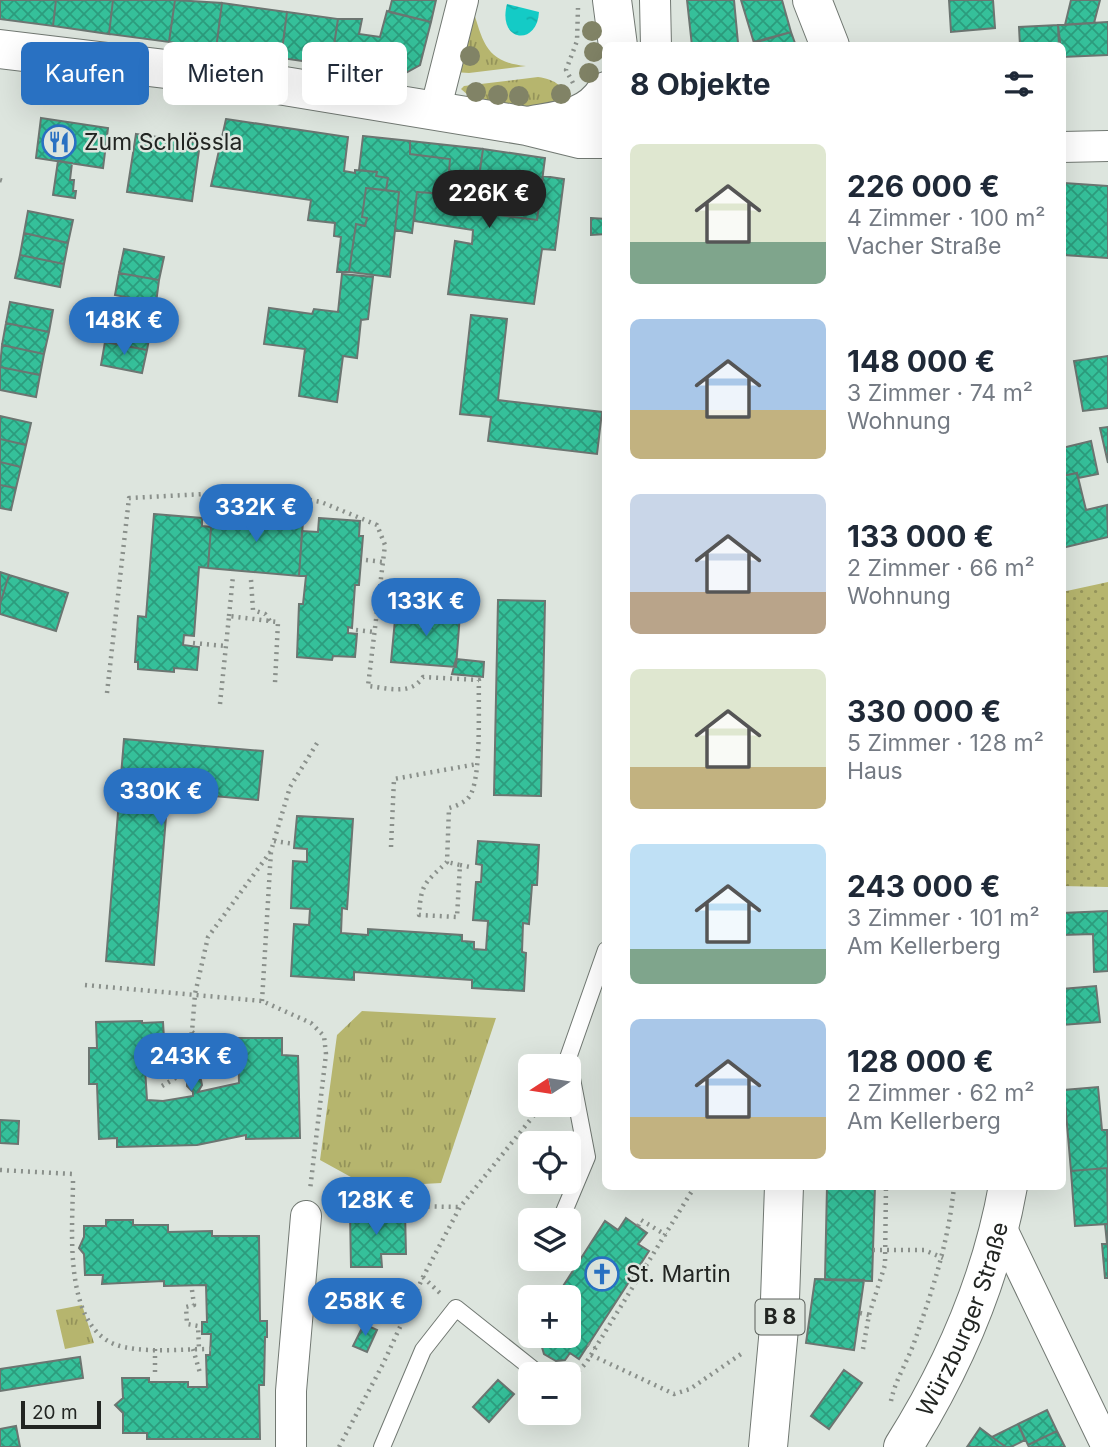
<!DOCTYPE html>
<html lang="de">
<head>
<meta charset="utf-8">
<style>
	:root { --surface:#fff; --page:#f6f6f7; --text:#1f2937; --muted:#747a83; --accent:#2971c2 }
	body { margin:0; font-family:Inter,sans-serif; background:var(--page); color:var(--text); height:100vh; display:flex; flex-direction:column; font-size:26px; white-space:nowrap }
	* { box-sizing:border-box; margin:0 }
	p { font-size:23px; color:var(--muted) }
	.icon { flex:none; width:38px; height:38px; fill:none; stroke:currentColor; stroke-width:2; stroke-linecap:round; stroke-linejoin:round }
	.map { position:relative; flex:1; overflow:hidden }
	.details { position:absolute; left:602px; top:42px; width:464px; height:1148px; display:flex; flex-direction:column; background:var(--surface); border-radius:10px; box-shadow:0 7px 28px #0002 }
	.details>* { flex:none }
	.banner { position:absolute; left:21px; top:42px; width:476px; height:63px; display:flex; gap:14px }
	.needle { width:46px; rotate:258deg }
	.tools { position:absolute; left:518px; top:1054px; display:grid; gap:14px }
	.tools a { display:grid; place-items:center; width:63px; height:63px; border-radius:10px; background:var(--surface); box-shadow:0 7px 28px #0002; font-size:35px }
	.scale { position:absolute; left:21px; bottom:18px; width:80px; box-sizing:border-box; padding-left:7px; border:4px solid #222522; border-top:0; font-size:19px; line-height:24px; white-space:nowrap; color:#222522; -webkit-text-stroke:5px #dde5de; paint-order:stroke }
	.price { position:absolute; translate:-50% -60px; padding:0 16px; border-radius:24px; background:var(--accent); color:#fff; font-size:23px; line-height:46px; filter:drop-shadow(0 2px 4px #0008) }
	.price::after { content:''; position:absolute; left:50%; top:42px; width:21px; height:16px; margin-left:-10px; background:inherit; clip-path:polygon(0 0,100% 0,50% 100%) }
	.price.on { background:#222; color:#fff }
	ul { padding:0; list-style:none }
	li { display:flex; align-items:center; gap:21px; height:175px; padding:0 28px }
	li span { display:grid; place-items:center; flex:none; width:196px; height:140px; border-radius:10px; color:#555 }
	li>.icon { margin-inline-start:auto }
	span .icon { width:84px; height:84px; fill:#fffc; stroke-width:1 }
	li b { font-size:30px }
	h2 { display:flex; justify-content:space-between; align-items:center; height:84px; padding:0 28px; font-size:30px }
	.tag { padding:0 24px; border-radius:10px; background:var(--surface); box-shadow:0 7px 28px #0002; font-size:24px; line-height:63px }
	.tag.on { background:var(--accent); color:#fff }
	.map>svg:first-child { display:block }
</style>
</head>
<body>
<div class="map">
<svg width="1108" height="1447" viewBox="0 0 1108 1447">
	<defs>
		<pattern id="grass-tufts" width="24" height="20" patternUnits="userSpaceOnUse" patternTransform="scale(1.75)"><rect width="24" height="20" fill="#b6b56e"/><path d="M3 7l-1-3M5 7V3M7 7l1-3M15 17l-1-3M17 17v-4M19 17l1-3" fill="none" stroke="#94935a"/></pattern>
		<pattern id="garden-dots" width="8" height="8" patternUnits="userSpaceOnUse" patternTransform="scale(1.75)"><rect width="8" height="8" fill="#b6b56e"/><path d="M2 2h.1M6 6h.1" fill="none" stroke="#94935a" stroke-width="1.8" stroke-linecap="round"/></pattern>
		<pattern id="water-ripples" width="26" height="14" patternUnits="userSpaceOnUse" patternTransform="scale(1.75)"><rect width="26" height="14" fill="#14cbc6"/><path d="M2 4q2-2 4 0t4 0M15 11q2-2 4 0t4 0" fill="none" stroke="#12aeaa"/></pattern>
		<pattern id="building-cross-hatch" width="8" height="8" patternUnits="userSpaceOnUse" patternTransform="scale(1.75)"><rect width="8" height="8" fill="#35c09a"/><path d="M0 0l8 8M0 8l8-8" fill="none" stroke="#2c9c7d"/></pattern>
	</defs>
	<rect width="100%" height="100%" fill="#dde5de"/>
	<path fill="url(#grass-tufts)" d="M471,4C483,39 483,62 526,66L469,73L454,72Z
		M538,77C557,80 563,86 571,104L531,107L477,103L461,89L464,86Z
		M362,1011L496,1018L441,1183L369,1187L320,1160L337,1035Z
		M82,1305L94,1343L65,1349L56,1310Z"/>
	<path fill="url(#garden-dots)" d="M1108,582V887L1062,886V592Z"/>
	<path fill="url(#water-ripples)" d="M507,4L539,12C537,47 497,42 507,4Z"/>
	<path fill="url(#building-cross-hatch)" stroke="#6c7571" stroke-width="2" d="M0,0H56L53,26L0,19Z
		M56,0H113L109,34L53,26Z
		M113,0H175L169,42L109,34Z
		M175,0L222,3L216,49L169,42Z
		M392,0H436L431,22L389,12Z
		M687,0H734L738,43L692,46Z
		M741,0H782L791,32L754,43Z
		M949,0H993L995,28L951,32Z
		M1071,0H1100L1094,23L1065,25Z
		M222,3L287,12L281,58L216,49Z
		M387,11L431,22L420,65L402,75L331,65L338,19H362L359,34L380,37Z
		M287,12L338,19L331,65L281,58Z
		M1108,22V55L1062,57L1058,25Z
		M1058,25L1059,46H1020L1019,27Z
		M791,32L796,46H743V45Z
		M41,118L108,128L103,168L36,158Z
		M226,119L348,137L344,171L355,173V170L377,172L376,176L388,178L386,190L366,188L362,217L367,218L365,226L356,224L349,272H337L341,237L334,236L335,223L308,220L311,200L211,186Z
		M136,134L200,143L192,201L127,192Z
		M363,136L410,141V154L450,159L447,194L417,192L412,233L395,230L399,192L386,190L388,178L376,176L377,172L359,170Z
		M410,141L483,149L474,212L537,220L543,176L564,179L555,250L542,249L534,304L448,294L455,241L472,244L473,230L414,221L417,192L447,194L450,159L410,154Z
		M483,149L545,158L537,220L474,212Z
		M58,161L72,163L70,180H74L73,191H76L75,198L53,195Z
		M1064,183L1108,186V258L1064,255Z
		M366,188L399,192L390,277L349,272L356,224L365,226L367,218L362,217Z
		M28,211L73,220L68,243L24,233Z
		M591,218L606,219V234L591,235Z
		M24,233L68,243L64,264L20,255Z
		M124,249L164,257L159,280L119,273Z
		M20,255L64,264L60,287L15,278Z
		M119,273L159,280L156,303L115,295Z
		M342,274L373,277L368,319L361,320L357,358L343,356L337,402L299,396L305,349L264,344L269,308L312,314L314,309L338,312Z
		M10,302L53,310L49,332L6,323Z
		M471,315L507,319L498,400L602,412L597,454L488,441L491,417L460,414Z
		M109,320L151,328L147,350L105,342Z
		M6,323L49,332L44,354L2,345Z
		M105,342L147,350L142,373L101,365Z
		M2,345L44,354L40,375L0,367Z
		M1108,356V408L1083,411L1074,361Z
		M0,367L40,375L36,397L0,390Z
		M0,416L31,423L26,445L0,439Z
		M1108,427V463L1100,428Z
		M0,439L26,445L21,467L0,462Z
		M1091,441L1098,474L1078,478L1077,473L1062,476V448Z
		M0,462L21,467L16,488L0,485Z
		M1077,473L1086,510L1107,505L1108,537L1062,548V476Z
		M0,485L16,488L11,510L0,508Z
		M212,513L303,521L299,576L208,568Z
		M154,514L202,518V526L211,527L208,568L199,567L194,636L184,635L183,645L199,647L197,670L174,668V672L138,669V662H135L138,616L146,617Z
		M319,518L360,521L359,536H363L359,585H355L352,628L348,627V633L357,634L355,657L333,656L332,660L297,657L299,604H303L306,576H299L302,531L318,532Z
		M0,572L9,575L0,604Z
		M9,575L68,593L56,631L0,614V604Z
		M498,600L545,601L541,796L494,795Z
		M396,609L460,614L456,667L391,662Z
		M456,659L484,662L483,677L452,674Z
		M124,739L263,751L258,800L168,792L154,965L106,961Z
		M297,816L353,819L347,909L342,908L341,933L368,935V929L462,935V941L474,942V949L486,950L488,921L473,920L476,882H481L482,865L476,864L478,841L539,845L537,885H532L529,924L523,923L522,952L526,953L524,991L472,988V980L354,972V980L291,976L294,924L309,925L310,909L291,908L293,861L307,862V849L294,848Z
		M1108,911V971L1094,972L1093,934L1062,935V913Z
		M1096,986L1100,1022L1062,1025V989Z
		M142,1021V1023L163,1022L165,1055H155L156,1068H145L147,1100L163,1101L193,1096V1092L187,1086V1082L194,1077L201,1080L202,1085L198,1092L239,1083L238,1038H282V1055L298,1056L300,1138L246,1139V1135L197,1145L117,1147V1138L99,1139L97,1084H89V1048H97L96,1022Z
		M1098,1087L1102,1130H1107L1108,1168L1071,1171L1064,1090Z
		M0,1120L19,1121L18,1144L0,1143Z
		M1107,1168L1108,1224L1075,1226L1071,1171Z
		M827,1186H875L872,1281L825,1280Z
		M405,1211L406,1254H381L382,1267H351L350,1212Z
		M626,1218L647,1233L638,1244L649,1251L579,1359L570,1353L565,1360L556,1361L544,1354L541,1344L546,1337L544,1335H569V1297H556L605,1221L618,1230Z
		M106,1220H133V1225H168V1232L212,1231V1236H259L260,1321H267V1337H265L264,1385H259L260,1439H147V1433H123V1413L115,1405L123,1398L122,1378H149V1382H188V1387H207L206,1355H210L211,1334H202V1322H207L206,1285L164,1286V1281L102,1284L103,1275H85L84,1254L79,1248L84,1237V1226H106Z
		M1105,1224H1108V1278H1105L1102,1244H1107Z
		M815,1279L864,1280L854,1350L806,1343Z
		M364,1324L377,1330L367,1352L353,1346Z
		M80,1357L83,1378L0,1391V1369Z
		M844,1370L862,1383L829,1429L811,1416Z
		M498,1380L514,1394L489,1422L473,1407Z
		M1047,1410L1057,1431L1028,1445L1018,1424Z
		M1018,1424L1025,1440L1011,1447H1006L992,1437Z
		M16,1426L20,1447H0V1429Z
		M980,1428L992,1437L1006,1447H967Z
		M1057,1431L1065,1447H1029L1028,1445Z"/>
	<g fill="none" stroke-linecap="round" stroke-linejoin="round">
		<defs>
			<path id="lane" d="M563,1214L587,1157L568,1058L606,950
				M382,1447L423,1350L456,1308L539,1374"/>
			<path id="street" d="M655,0L656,46
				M435,111L463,0
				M1062,147L1108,146
				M1001,1227L1107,1447
				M291,1447V1391L306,1216"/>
			<path id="secondary" d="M0,49L224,76L527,126L580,139H606
				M533,125C561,120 589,118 606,91"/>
			<g id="primary">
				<path d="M612,0L618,46"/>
				<path d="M812,0L830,46"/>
				<path d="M768,1447L779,1328L784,1186"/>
				<path id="s1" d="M903,1447C954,1366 991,1281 1008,1186"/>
			</g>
		</defs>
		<use href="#lane" stroke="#717872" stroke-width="18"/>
		<use href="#street" stroke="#717872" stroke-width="32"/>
		<use href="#secondary" stroke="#717872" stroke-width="40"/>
		<use href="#primary" stroke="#717872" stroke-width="40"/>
		<path stroke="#8a908b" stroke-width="4.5" stroke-dasharray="2 5" stroke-linecap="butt" d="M573,83L566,70L577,41L578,8
			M0,180L3,181
			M366,560L383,562
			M251,580L253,610L265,614L270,621
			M229,616L233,576
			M356,630L374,632
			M193,643L225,646
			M107,693L129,498L260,491L321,502L377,525L385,545L368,686C387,688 411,696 423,677L479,680C478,704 482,781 469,797C464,803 456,806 449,808L447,862C425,883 421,883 419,915L457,917L460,865L447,862
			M220,704L229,616L278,622L275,683
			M274,841L294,844
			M391,847L394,779L477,764
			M460,865L470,867
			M85,985L262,1001L311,1023L324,1036L326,1054L310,1190
			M262,1001L271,851
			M192,1032L205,1041L232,1076
			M162,1086L179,1076L192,1032L195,994L208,937L271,851L290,787L319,740
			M0,1170L73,1174
			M73,1181C73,1226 62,1322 114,1344C139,1354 183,1349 211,1349
			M330,1209L355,1205L460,1207
			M638,1226L641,1220L666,1235
			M873,1250H924L943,1258
			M423,1277L443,1296
			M192,1290L194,1305L186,1307L187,1324L198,1326L199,1349
			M860,1313L869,1315
			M588,1344L595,1348
			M155,1349V1375
			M193,1349L200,1373
			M863,1349L869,1315L885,1265L886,1186
			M591,1355L674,1394L690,1389L744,1352
			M569,1382L586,1363L695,1186
			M891,1401C895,1380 908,1361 915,1340C933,1289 949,1240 954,1186
			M339,1447L383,1364L423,1277L460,1207L543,1104"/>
		<use href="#lane" stroke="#fff" stroke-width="16"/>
		<use href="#street" stroke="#fff" stroke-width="30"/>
		<use href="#secondary" stroke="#fff" stroke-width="38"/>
		<use href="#primary" stroke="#fff" stroke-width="38"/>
	</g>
	<g fill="#818366">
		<circle cx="592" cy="31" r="10"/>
		<circle cx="594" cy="52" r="10"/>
		<circle cx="470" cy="56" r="10"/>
		<circle cx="589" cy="73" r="10"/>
		<circle cx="476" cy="92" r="10"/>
		<circle cx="561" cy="94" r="10"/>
		<circle cx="498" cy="95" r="10"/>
		<circle cx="519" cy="96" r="10"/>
	</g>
	<defs>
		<symbol id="restaurant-ring" viewBox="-11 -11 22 22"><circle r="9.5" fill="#dde5de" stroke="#2971c2" stroke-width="1.5"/><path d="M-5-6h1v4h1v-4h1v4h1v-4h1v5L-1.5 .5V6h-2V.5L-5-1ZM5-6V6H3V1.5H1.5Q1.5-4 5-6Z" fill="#2971c2"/></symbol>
		<symbol id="church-ring" viewBox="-11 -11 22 22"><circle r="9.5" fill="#dde5de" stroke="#2971c2" stroke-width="1.5"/><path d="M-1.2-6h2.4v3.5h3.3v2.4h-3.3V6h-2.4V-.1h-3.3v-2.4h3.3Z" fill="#2971c2"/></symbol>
	</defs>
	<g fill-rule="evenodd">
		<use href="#restaurant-ring" x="40" y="123" width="38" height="38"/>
		<use href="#church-ring" x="583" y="1255" width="38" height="38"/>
	</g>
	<g text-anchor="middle" stroke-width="5" stroke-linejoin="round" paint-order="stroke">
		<rect fill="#dde5de" stroke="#5a5f5a" stroke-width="2" x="755.5" y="1299.5" width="49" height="35" rx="5"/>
		<g font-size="21" font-weight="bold" fill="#222522">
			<text x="780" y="1324">B 8</text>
		</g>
		<g font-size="23" fill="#222522" stroke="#dde5de" text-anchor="start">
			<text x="84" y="150">Zum Schlössla</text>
			<text x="626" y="1282">St. Martin</text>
		</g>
		<g font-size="23" fill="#222522" stroke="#dde5de">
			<text dy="8" stroke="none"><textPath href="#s1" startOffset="142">Würzburger Straße</textPath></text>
		</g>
	</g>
</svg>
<div class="tools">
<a><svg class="needle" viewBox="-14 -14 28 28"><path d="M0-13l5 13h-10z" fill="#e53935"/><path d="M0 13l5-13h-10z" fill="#747a83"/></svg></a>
<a><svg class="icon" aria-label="locate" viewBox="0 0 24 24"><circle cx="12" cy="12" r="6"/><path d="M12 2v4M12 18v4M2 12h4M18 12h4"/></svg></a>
<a><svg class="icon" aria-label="layers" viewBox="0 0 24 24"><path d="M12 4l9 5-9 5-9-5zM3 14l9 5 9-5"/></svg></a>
<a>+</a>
<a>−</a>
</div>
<div class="scale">20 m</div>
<b class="price on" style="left:489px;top:230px">226K €</b>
<b class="price" style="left:124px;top:357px">148K €</b>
<b class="price" style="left:256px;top:544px">332K €</b>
<b class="price" style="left:426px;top:638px">133K €</b>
<b class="price" style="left:161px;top:828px">330K €</b>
<b class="price" style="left:191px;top:1093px">243K €</b>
<b class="price" style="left:376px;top:1237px">128K €</b>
<b class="price" style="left:365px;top:1338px">258K €</b>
<div class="banner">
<a class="tag on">Kaufen</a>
<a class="tag">Mieten</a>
<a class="tag">Filter</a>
</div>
<section class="details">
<h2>8 Objekte<svg class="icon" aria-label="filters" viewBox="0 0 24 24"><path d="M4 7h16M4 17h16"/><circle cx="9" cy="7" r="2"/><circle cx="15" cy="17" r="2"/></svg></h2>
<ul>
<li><span style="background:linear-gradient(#dfe7d0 70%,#7fa58c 0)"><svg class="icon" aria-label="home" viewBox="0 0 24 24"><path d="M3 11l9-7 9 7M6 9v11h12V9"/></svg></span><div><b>226 000 €</b><p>4 Zimmer · 100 m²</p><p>Vacher Straße</p></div></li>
<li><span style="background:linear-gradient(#a9c7e8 65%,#c2b280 0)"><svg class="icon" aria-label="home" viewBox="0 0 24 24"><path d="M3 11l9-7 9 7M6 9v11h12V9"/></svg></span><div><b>148 000 €</b><p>3 Zimmer · 74 m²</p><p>Wohnung</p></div></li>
<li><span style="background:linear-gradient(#c9d6e8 70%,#b9a48a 0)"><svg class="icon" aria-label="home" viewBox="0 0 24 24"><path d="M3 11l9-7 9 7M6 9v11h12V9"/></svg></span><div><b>133 000 €</b><p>2 Zimmer · 66 m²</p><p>Wohnung</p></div></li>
<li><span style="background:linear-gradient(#dfe7d0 70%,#c2b280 0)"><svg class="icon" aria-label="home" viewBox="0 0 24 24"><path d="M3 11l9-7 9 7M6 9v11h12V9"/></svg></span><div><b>330 000 €</b><p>5 Zimmer · 128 m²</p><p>Haus</p></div></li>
<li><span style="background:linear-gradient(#bfe0f5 75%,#7fa58c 0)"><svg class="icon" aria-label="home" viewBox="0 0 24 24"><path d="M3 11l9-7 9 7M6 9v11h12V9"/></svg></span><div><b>243 000 €</b><p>3 Zimmer · 101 m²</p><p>Am Kellerberg</p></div></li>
<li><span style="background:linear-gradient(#a9c7e8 70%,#c2b280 0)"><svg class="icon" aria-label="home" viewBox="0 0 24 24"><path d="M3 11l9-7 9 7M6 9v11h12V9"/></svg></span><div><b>128 000 €</b><p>2 Zimmer · 62 m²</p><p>Am Kellerberg</p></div></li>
</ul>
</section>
</div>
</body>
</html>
